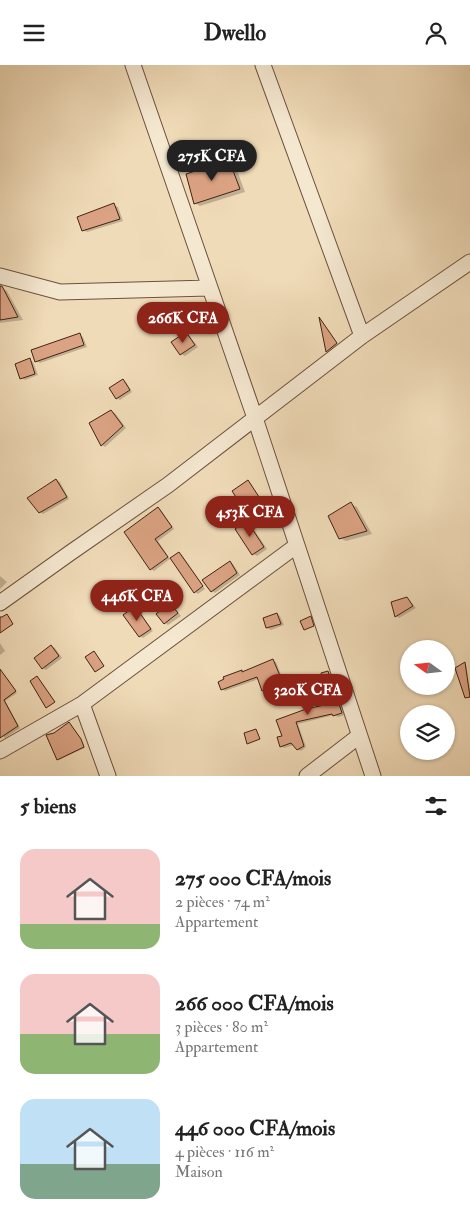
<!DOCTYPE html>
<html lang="fr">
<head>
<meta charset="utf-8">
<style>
	:root { --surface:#fff; --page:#f2f2f2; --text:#222; --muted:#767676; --accent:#8f2418 }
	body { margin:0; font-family:"IM FELL Double Pica",serif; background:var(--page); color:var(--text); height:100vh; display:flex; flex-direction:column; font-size:19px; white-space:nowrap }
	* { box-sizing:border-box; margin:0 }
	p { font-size:16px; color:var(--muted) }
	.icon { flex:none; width:28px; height:28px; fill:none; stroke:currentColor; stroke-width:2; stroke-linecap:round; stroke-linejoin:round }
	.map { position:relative; height:711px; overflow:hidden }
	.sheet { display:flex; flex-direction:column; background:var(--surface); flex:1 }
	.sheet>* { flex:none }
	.needle { width:32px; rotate:285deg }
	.tools { position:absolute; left:400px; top:575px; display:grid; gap:10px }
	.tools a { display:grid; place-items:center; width:55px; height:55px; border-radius:50%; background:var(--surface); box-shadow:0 1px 4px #0004; font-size:25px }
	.price { position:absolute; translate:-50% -42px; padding:0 11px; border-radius:18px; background:var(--accent); color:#fff; font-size:16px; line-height:32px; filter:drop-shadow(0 1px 2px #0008) }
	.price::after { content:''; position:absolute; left:50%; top:30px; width:15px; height:11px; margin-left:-8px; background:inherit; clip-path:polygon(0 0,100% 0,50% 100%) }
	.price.on { background:#222; color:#fff }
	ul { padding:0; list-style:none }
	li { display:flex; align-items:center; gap:15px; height:125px; padding:0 20px }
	li span { display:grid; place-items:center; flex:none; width:140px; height:100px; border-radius:15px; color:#555 }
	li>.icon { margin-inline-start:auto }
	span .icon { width:60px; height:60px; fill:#fffc; stroke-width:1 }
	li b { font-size:21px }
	h2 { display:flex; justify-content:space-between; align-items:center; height:60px; padding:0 20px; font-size:21px }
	header { display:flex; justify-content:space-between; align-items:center; height:65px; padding:0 20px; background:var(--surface); font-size:22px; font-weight:800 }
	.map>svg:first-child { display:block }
</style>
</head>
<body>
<header><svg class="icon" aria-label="menu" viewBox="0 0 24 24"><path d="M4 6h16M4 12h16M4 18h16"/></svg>Dwello<svg class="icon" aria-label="person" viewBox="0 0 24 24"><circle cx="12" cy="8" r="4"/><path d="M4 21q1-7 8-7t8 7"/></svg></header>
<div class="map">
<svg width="470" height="711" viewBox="0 0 470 711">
	<rect width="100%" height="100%" fill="#f0dbb8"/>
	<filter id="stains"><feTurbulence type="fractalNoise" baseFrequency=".004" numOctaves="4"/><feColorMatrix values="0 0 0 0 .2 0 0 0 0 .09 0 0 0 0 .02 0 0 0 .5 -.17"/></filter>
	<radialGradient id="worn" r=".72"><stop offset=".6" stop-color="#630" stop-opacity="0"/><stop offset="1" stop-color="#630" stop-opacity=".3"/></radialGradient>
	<path fill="#0003" d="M229,97L235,100L245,127L200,141L195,138Z
		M114,140L118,142L123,156L87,167L83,165Z
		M0,223H2L7,226L23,255L0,258Z
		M321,255L338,279L328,287L327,286Z
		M186,268L189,270L198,282L185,291L181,289Z
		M79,270L83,272L87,282L40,298L36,296Z
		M30,295L33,297L38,310L25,315L21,313Z
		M123,315L126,317L132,327L120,335L117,333Z
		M111,346L115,348L126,363L105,382L102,380L91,358Z
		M56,415L60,417L69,434L43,449L40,447Z
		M248,417L250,418L264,440L251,449L248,448Z
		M351,439L357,442L372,469L346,476L340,473Z
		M158,443L161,445L174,464L158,476L170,494L154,506L151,504Z
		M247,458L251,460L267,484L257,491L253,489Z
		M179,488L182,490L205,524L198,529L195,527Z
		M230,497L233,499L240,510L215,528L212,526Z
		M0,511L7,517L0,524Z
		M407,534L410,536L416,543L399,553L396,551Z
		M170,539L173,541L181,551L168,560L165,558Z
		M135,543L138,545L153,566L143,573L139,571Z
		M277,549L280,551L284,560L271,565L267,563Z
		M0,578L5,586L0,590Z
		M51,581L55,583L62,593L46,605L43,603Z
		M273,596L276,597L285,620L266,627L263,625L259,614L225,626L222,624L241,606L244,608Z
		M465,598L466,599L470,624V633H468L466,632Z
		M328,607L331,609L345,650L338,652L334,650L298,659L306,682L301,686L297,684L294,680L284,683L281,681L283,672L278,656L331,640Z
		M5,613L8,614L17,628L5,636L20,663L5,673L2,670L0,672V617Z
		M69,659L82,676L85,683L59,695L58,694Z"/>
	<path fill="#dba383" stroke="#412314" d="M229,95L240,124L194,139L186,109Z
		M114,138L120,154L82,166L77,152Z
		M0,221H2L18,252L0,255Z
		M319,252L337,278L326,287Z
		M186,267L195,280L180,290L171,277Z
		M80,268L84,280L35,297L31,285Z
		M30,293L35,309L20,314L15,299Z
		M123,314L130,325L116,334L109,323Z
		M111,345L123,361L101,381L89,358Z
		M56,414L67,432L39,448L27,433Z
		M248,415L263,438L247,449L232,426Z
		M351,437L367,466L339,474L328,451Z
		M158,442L172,462L155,474L168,492L150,505L124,467Z
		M247,456L264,482L252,490L235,464Z
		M179,487L203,521L194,528L170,493Z
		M230,496L237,508L211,527L202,515Z
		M407,532L413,541L395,552L391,537Z
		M170,538L178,548L164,559L156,549Z
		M135,541L151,564L139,572L123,550Z
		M277,548L281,559L266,563L263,553Z
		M7,549L13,559L0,568V552H2Z
		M311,551L314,561L304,565L300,556Z
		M51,580L59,591L42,604L34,593Z
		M94,586L104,601L95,607L85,592Z
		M273,594L283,618L262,626L257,612L221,625L218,617L224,614L223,612L242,605V607Z
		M465,597L470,632L465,633L455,603Z
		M0,604L16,626L4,635L18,661L0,673Z
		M328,606L342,648L333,651L332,649L296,657L304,681L297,685L291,678L280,682L277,672L282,671L276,655L306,644L329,639L321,608Z
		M37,611L55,637L46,643L30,616Z
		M69,657L81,674L84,682L57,695L46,670L54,668Z
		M256,664L260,674L247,679L244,668Z"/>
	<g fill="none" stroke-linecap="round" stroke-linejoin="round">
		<defs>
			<path id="street" d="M133,0L255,353L373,711
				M263,0L362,271
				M0,211L60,227L209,223
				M0,538L70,488L168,420L362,271L470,197
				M82,639L108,711
				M0,686L82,639L296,481
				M307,711L359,671"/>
		</defs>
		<use href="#street" stroke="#6d513d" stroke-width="17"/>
		<use href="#street" stroke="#f5e8d1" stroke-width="15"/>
	</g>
	<rect width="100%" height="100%" filter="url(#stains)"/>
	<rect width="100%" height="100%" fill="url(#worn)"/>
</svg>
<div class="tools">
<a><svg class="needle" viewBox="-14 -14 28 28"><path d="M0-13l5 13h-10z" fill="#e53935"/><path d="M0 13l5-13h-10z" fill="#767676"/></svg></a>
<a><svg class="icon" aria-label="layers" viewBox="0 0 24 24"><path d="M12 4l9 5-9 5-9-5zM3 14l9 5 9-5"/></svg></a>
</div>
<b class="price on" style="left:212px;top:117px">275K CFA</b>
<b class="price" style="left:183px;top:279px">266K CFA</b>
<b class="price" style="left:250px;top:473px">453K CFA</b>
<b class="price" style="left:137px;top:557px">446K CFA</b>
<b class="price" style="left:308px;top:651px">320K CFA</b>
</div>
<section class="sheet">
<h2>5 biens<svg class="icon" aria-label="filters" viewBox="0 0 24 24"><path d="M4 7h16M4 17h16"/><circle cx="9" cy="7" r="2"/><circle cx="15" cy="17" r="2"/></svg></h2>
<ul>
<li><span style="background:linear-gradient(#f6c9c9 75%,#8fb573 0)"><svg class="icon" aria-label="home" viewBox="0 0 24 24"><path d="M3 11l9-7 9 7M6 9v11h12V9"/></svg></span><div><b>275 000 CFA/mois</b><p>2 pièces · 74 m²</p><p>Appartement</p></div></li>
<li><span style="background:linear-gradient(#f6c9c9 60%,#8fb573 0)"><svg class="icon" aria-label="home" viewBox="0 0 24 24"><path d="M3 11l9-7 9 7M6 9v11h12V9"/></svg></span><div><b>266 000 CFA/mois</b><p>3 pièces · 80 m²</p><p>Appartement</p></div></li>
<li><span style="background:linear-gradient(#bfe0f5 65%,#7fa58c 0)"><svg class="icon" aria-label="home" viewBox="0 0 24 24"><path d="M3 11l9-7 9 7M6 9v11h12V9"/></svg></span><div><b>446 000 CFA/mois</b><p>4 pièces · 116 m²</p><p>Maison</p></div></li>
</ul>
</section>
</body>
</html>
